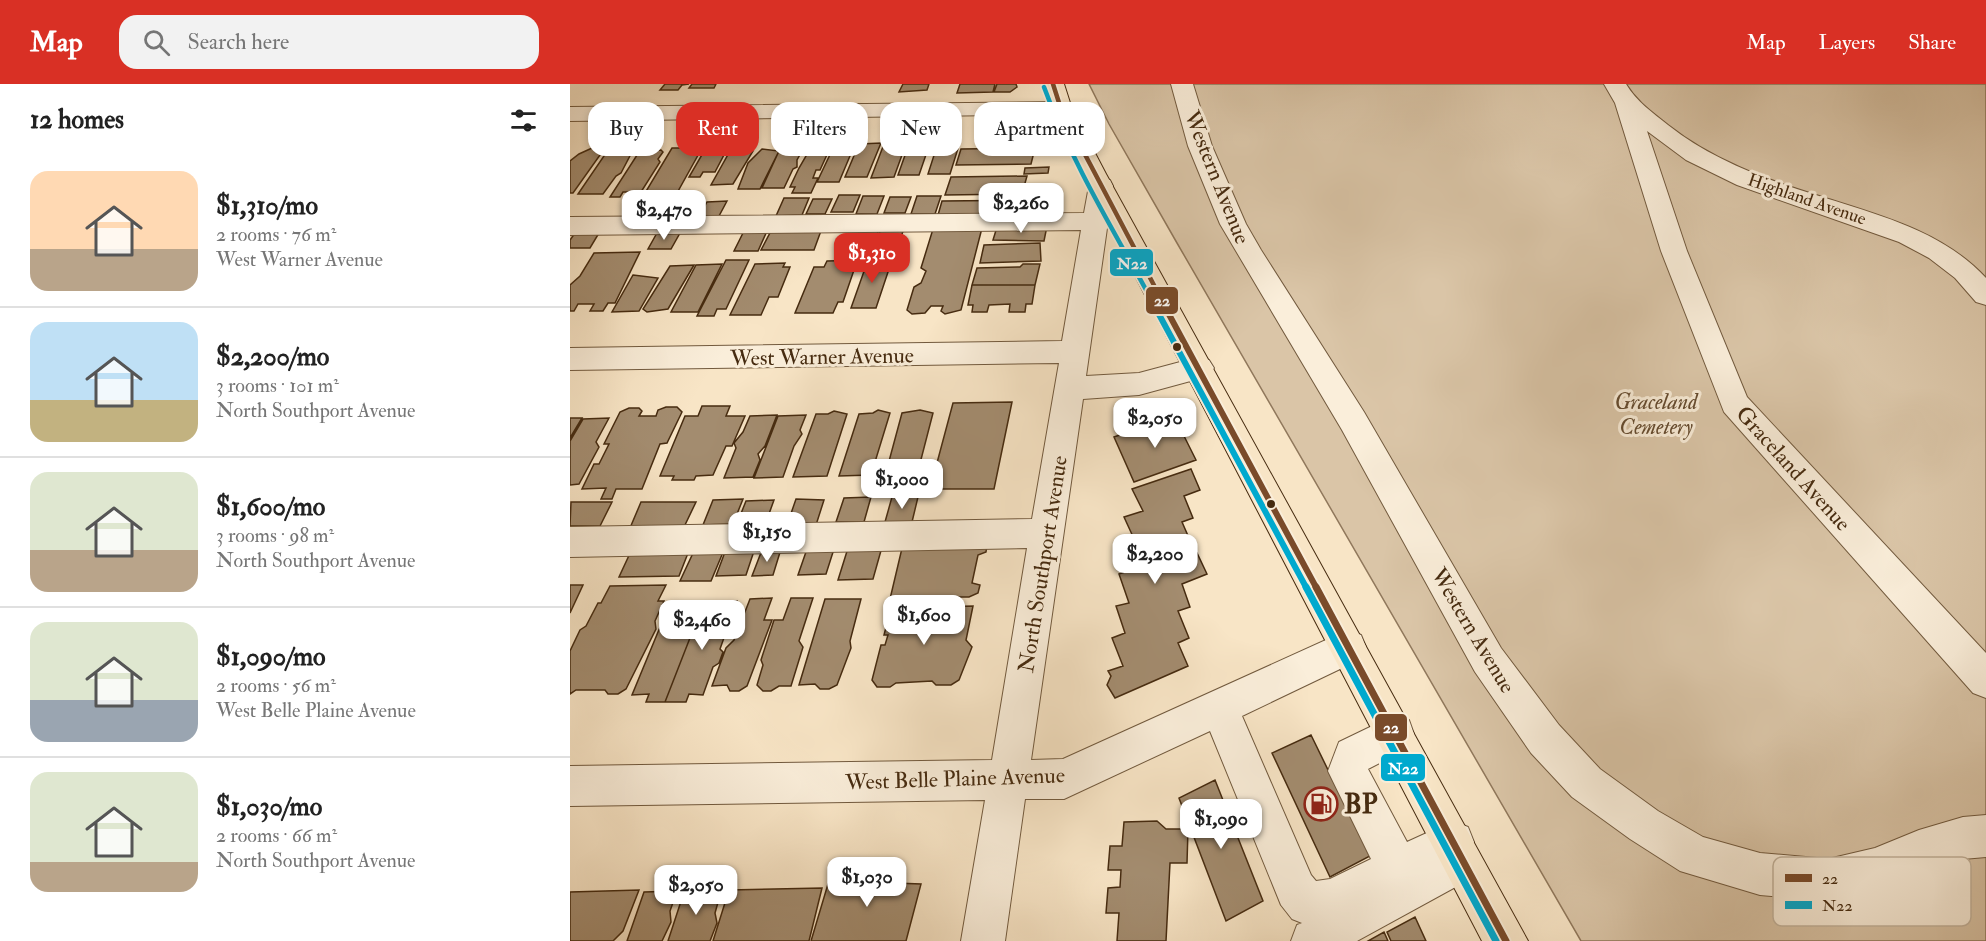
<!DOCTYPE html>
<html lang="en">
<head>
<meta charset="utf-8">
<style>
	:root { --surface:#fff; --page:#f2f2f2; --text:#222; --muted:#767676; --line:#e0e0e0; --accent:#d93025 }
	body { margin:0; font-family:"IM FELL Double Pica",serif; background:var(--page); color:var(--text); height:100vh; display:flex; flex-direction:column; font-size:22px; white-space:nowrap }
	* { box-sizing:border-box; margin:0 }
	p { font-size:20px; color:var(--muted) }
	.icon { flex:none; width:33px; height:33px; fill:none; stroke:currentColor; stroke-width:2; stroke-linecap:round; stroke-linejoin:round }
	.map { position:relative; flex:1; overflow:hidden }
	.panel { display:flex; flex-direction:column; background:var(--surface); width:570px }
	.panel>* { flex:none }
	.top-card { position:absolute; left:18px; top:18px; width:570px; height:54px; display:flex; gap:12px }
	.price { position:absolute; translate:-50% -51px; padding:0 14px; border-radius:12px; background:#fff; color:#222; font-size:20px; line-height:39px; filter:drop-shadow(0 2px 3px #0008) }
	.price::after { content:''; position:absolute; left:50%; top:36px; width:18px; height:14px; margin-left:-9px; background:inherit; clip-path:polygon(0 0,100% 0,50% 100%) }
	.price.active { background:var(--accent); color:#fff }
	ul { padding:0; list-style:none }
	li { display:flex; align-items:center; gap:18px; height:150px; padding:0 30px }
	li+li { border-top:2px solid var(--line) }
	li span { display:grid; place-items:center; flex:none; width:168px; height:120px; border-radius:18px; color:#555 }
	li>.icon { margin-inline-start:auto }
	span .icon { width:72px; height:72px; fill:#fffc; stroke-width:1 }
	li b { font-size:26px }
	h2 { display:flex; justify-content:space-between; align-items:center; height:72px; padding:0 30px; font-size:26px }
	.tag { padding:0 21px; border-radius:18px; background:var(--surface); box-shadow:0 3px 9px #0003; font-size:21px; line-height:54px }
	.tag.active { background:var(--accent); color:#fff }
	header { display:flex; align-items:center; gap:36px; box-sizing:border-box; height:84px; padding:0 30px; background:var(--accent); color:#fff }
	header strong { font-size:28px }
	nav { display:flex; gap:33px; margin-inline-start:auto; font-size:21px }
	.search { width:420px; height:54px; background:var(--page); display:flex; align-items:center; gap:15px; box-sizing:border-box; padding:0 21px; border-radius:18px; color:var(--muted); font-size:22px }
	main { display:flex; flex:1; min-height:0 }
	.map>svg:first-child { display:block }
</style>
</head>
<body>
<header>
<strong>Map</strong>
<div class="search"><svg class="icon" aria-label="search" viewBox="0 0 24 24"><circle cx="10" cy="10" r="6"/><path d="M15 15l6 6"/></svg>Search here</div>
<nav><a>Map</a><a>Layers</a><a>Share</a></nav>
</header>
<main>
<section class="panel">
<h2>12 homes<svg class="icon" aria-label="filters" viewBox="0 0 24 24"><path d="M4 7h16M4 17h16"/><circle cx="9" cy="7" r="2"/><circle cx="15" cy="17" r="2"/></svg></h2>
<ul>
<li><span style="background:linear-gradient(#ffd9b3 65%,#b9a48a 0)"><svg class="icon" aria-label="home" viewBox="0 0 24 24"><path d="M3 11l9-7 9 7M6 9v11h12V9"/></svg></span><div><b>$1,310/mo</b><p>2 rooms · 76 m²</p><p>West Warner Avenue</p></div></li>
<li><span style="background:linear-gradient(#bfe0f5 65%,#c2b280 0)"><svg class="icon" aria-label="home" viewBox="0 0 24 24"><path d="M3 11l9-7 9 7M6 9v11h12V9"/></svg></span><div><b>$2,200/mo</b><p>3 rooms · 101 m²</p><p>North Southport Avenue</p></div></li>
<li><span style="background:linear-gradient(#dfe7d0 65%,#b9a48a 0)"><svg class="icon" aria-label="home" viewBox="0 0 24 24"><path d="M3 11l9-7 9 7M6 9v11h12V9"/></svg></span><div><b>$1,600/mo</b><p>3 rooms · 98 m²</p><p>North Southport Avenue</p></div></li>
<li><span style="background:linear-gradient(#dfe7d0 65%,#9aa5b1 0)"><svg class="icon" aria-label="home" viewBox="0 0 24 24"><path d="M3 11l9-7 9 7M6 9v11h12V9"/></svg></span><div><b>$1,090/mo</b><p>2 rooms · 56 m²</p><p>West Belle Plaine Avenue</p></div></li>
<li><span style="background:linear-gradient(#dfe7d0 75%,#b9a48a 0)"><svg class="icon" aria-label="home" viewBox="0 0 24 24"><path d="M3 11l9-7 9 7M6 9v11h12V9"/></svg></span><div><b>$1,030/mo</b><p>2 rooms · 66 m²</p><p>North Southport Avenue</p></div></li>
</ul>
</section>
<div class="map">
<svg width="1416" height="857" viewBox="0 0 1416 857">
	<rect width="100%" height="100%" fill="#f8e5c6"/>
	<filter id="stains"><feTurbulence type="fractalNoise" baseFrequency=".00333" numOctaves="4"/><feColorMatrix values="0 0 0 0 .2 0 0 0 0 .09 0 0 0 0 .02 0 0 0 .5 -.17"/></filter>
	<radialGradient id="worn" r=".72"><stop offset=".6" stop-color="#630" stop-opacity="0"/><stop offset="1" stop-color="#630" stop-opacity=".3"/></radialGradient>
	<path fill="#dac5a7" stroke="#90785c" stroke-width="1.5" d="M519,0H1416V857H1011L607,159L539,40Z"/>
	<path fill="#a38c6f" stroke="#462b10" stroke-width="1.5" d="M95,0H119L112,1L108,6H90Z
		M122,0H146L144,4H119Z
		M333,0H359L357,6L329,8Z
		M390,0H425L423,8L387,9Z
		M427,0H446L447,3L440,8H424Z
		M377,58H390L380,90H358L366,65L375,62Z
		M311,59L297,93H275L289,60Z
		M360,59L349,91H328L339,60Z
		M265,60H285L269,98H247Z
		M314,60H336L324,93L301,94Z
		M248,61L260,64L250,86H246L243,94H248L241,109H222L225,103H220L229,84L240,65Z
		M137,62H148L147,65L156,67L145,88H133L130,93H119Z
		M22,64H35L3,109H0V77L9,70Z
		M102,64H132L107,109H75Z
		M465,64L461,80L386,81L391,65Z
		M192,65L209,67L190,105H168L178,79Z
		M222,65L232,67L227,76V83L223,85L214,104H192L209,67Z
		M49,66H63L51,89L46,92L33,110H8L36,69H47Z
		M91,66L93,68L88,75L90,78L71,108H53L50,113H40L69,68Z
		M160,67H183L163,100L141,101Z
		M479,83L478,89L454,90L455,84Z
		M457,92L452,110L375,111L381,93Z
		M269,111H290L283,128H261Z
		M293,112H314L307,130H286Z
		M347,112H371L365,130H341Z
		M320,113H341L335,129H314Z
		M214,114H239L232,131L206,132Z
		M243,115H262L255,130H236Z
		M473,116L470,130L368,131L372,117Z
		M71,117H95L86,131H61Z
		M157,117L149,132H129L137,118Z
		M107,118H127L119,132L99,133Z
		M477,142L474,157L423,156L427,143Z
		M252,144L244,166H191L202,145Z
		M334,144L328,162L304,163L311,145Z
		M412,144L391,226L375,230L371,227L373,222H361L355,229L342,230L337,226L344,203L351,199L356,187L351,184L363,145Z
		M309,145L303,161H284L290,146Z
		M174,147H197L188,167H164Z
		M5,149H29L20,164H0V156Z
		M87,149H110L101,165H78Z
		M470,159L471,177L410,179L414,161Z
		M70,168L45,219H38L33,227H20L24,220H8L4,227H0V201L10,192L24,169Z
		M156,176H179L156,225H147L144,232H127Z
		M295,176L291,186H284L273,218H268L263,229H225L244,183H254L257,177Z
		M298,176H322L306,224H281Z
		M215,179L213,183H220L208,213H199L191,231H160L185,180Z
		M152,180L128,228H101L126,181Z
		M453,180H470L465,201H402L407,184L450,183Z
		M124,181L98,225L77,228L73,225L100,182Z
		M63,191L88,194L69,227L42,228Z
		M402,201H465L462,220H456L455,228H439L440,220L419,221L417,228H402L403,221H398Z
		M442,318L424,405H360L383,319Z
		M132,322H160L156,332H175L162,362H156L143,391L126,392L124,396H102L104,392H90L115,332H128Z
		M96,323H107L112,328L97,359L90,360L72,405H46L42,415H31L36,404L12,405L24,380H29L39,360H34L50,328L59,324H69L72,327L69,332H86L88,326Z
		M308,326L320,329L301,391L269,392L289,330L303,329Z
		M350,326L363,329L347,391L315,392L332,329Z
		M264,327L277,330L257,392L223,393L246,330H258Z
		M207,331L195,362L188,370L190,376L183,393L154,394L166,364L164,359L173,348L180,332Z
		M236,331L230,346L232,350L224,362L213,393L184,394L208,332Z
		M604,332L626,376L564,398L544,353Z
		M0,334H12L0,354Z
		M39,334L26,358L29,363L9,400L0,401V357L13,335Z
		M621,385L630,406L614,412L623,434L612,438L622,461L607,468L610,475L627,469L637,490L612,500L620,523L608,527L619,554L608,559L618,582L545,614L537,601L541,592L538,587L553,582L542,554L555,549L546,522L559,519L549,490L561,486L549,462L565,457L554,433L573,427L562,405Z
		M301,413L294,438H266L274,414Z
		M322,413H348L342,438H315Z
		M173,415L163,440L133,441L143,416Z
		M226,415L254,416L246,441H217Z
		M204,416L195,441L166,442L176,417Z
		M1,418H42L30,442H0Z
		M71,418H126L114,443L60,444Z
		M333,460H417L416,468L408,471L402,499L410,501L408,509L399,513H381L373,518H364L359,514L320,515Z
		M312,463L303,495L268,496L278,464Z
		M120,464L109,492L49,493L62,465Z
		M211,465L203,491L182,492L192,466Z
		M237,465H264L256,490L228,491Z
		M154,466L141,497H110L124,467Z
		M184,467L176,491L146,492L155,468Z
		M0,501H13L0,529Z
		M96,501L88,517H94L85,537L86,545L56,605L48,610H38L35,606H6L0,610V567L10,546L16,542L28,519H31L40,502Z
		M202,514L194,536H202L177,602L169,607H160L157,601L142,602L156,564L164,556L180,515Z
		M221,514H243L229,557L233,563L221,602H209L201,607H193L187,601L193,581L191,576L204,536H213Z
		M255,515H291L280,557L281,564L267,601L259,605H250L245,600L229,601Z
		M167,517L150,565L153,568L149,579L143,583L133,611L119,610L116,618H95L134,518Z
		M134,518L95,618H76L79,610L62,611L100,519Z
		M403,522L396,556L402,563L389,596L381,601H366L362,597L326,599L320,603H307L302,596L311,561H315L318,551H314L321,524Z
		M741,651L800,772L760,793L702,669Z
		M645,696L693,817L656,837L609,714Z
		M587,737L596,745H618L617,779H600L596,857H547L549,829H536L538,804L550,803L551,786H538L540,762H552L554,738Z
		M282,784L328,786L324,799L351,800L336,857H241L258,800L277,801Z
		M152,804L145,829L147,839L140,857H98L115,805Z
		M252,804L239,857H143L159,806Z
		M69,806L53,847L43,857H0V808Z
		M107,807L100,827L101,838L92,857H57L74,808Z
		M845,833L856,857H821L817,848Z
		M814,848L818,857H798Z"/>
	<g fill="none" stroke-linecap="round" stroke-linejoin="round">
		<defs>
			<path id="minor" d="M601,0H623L642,62L676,140L691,166L794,328L931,564L989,641L1030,685L1088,727L1133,753L1190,769L1258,775L1305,764L1349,746L1393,733L1416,731V773L1393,775L1349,788L1305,806L1258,817L1190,811L1110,787L1060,755L1002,713L961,669L905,588L772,346L650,140L618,62Z
				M1034,0H1056C1067,18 1082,28 1098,41C1141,75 1194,95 1246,111C1305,130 1372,146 1416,194V221L1406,218L1385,194L1359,174L1329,158L1167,101L1116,76L1077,47L1117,167L1177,313L1416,569V614L1403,609L1154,328L1091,167L1045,19Z
				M491,18L499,20L502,25L499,30L0,37V23Z
				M531,94L540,96L543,102L516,292L569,289L629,273L639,276L644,284L639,292L569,311L513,315L461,676L493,675L778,546L791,551L796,563L791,575L672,632L741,791L746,797L760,795L801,775L758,687L769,658L825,631L839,636L844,650L839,664L798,685L837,758L883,737L898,743L904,758L898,773L893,775L897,785L891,800L787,857H721L727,841L732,839L722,835L711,821L640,647L494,715H455L435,857H391L415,716L0,722V682L422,676L457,464L0,473V443L462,435L489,279L0,286V264L492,257L511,146L0,151V133L514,129L519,102L522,96Z"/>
			<path id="major" d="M472,0H494L502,25L536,90L958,857H912L512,90L480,25Z"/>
		</defs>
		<use href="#minor" stroke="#725a3e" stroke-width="2"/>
		<use href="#major" stroke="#462b10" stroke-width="2"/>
		<use href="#minor" fill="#faeeda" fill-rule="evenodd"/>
		<use href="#major" fill="#f8e5c6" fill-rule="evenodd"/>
		<defs>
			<path id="bus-1-far2" d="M483,0L491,25L596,224"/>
			<path id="bus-1-far1" d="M595,223L747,505"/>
			<path id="bus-1" d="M746,503L936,857"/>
			<path id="bus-2-far2" d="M474,3C502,80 547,152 586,224"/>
			<path id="bus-2-far1" d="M585,223L737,505"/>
			<path id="bus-2" d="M736,503L926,857"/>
		</defs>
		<use href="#bus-1-far2" stroke="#faeeda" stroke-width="8"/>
		<use href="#bus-1-far1" stroke="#faeeda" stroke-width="10"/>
		<use href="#bus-1" stroke="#faeeda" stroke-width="11"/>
		<use href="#bus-2-far2" stroke="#faeeda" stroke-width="8"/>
		<use href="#bus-2-far1" stroke="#faeeda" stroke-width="10"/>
		<use href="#bus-2" stroke="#faeeda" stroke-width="11"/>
		<use href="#bus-1-far2" stroke="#7a4b2a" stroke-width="4.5"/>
		<use href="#bus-1-far1" stroke="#7a4b2a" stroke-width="6"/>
		<use href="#bus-1" stroke="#7a4b2a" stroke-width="7"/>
		<use href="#bus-2-far2" stroke="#00a9ce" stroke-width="4.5"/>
		<use href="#bus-2-far1" stroke="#00a9ce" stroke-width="6"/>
		<use href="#bus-2" stroke="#00a9ce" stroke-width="7"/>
	</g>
	<defs>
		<symbol id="fuel-ring" viewBox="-11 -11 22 22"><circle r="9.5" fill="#faeeda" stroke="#8f2418" stroke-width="1.5"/><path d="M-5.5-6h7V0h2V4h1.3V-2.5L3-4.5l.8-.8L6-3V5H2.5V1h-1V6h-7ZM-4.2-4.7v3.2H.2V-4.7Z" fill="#8f2418"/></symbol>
	</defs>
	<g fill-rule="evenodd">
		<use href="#fuel-ring" x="732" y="701" width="38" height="38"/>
	</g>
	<g fill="#462b10" stroke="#faeeda" stroke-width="2">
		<circle cx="607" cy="263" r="5"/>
		<circle cx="701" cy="420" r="5"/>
	</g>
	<g text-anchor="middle" stroke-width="6" stroke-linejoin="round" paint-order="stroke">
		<g font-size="18" fill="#462b10" stroke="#faeeda">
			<text transform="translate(1237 115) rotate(19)" y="6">Highland Avenue</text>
		</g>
		<g font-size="22" fill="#462b10" stroke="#faeeda">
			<text transform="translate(648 93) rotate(68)" y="8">Western Avenue</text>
			<text transform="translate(252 272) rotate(-1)" y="8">West Warner Avenue</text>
			<text transform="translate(1224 384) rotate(48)" y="8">Graceland Avenue</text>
			<text transform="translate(472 480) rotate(-81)" y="8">North Southport Avenue</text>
			<text transform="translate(904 546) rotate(59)" y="8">Western Avenue</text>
			<text transform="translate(385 694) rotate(-2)" y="8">West Belle Plaine Avenue</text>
		</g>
		<g font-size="22" font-style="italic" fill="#644a2e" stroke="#faeeda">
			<text x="1086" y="325">Graceland<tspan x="1086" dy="25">Cemetery</tspan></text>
		</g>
		<g font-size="27" font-weight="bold" fill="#462b10" stroke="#faeeda" text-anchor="start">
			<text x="774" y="729">BP</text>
		</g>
	</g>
	<rect x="1203" y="773" width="198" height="69" rx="9" fill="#faeeda" stroke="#c4b49d" stroke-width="1.5"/>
	<rect x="1215" y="790" width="27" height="8" fill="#7a4b2a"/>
	<rect x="1215" y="817" width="27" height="8" fill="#00a9ce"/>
	<g font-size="16" fill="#462b10">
		<text x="1252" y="800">22</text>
		<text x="1252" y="827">N22</text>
	</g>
	<g stroke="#faeeda" stroke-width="2">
		<rect x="539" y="164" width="45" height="29" rx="6" fill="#00a9ce"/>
		<rect x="575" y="202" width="34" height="29" rx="6" fill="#7a4b2a"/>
		<rect x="804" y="629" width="34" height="29" rx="6" fill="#7a4b2a"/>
		<rect x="810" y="669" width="46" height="29" rx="6" fill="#00a9ce"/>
	</g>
	<g font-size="16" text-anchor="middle" font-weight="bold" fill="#fff">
		<text x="562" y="185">N22</text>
		<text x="592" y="222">22</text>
		<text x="821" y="649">22</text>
		<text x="833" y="690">N22</text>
	</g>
	<rect width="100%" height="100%" filter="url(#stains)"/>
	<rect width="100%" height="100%" fill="url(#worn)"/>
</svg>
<b class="price" style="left:451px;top:150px">$2,260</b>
<b class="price" style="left:94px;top:157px">$2,470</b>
<b class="price active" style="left:302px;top:200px">$1,310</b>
<b class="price" style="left:585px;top:365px">$2,050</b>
<b class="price" style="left:332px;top:426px">$1,000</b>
<b class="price" style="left:197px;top:479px">$1,150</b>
<b class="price" style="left:585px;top:501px">$2,200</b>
<b class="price" style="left:354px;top:562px">$1,600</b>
<b class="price" style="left:132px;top:567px">$2,460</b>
<b class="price" style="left:651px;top:766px">$1,090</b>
<b class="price" style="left:297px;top:824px">$1,030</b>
<b class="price" style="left:126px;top:832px">$2,050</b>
<div class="top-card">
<a class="tag">Buy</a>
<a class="tag active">Rent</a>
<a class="tag">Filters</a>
<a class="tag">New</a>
<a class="tag">Apartment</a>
</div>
</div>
</main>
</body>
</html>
